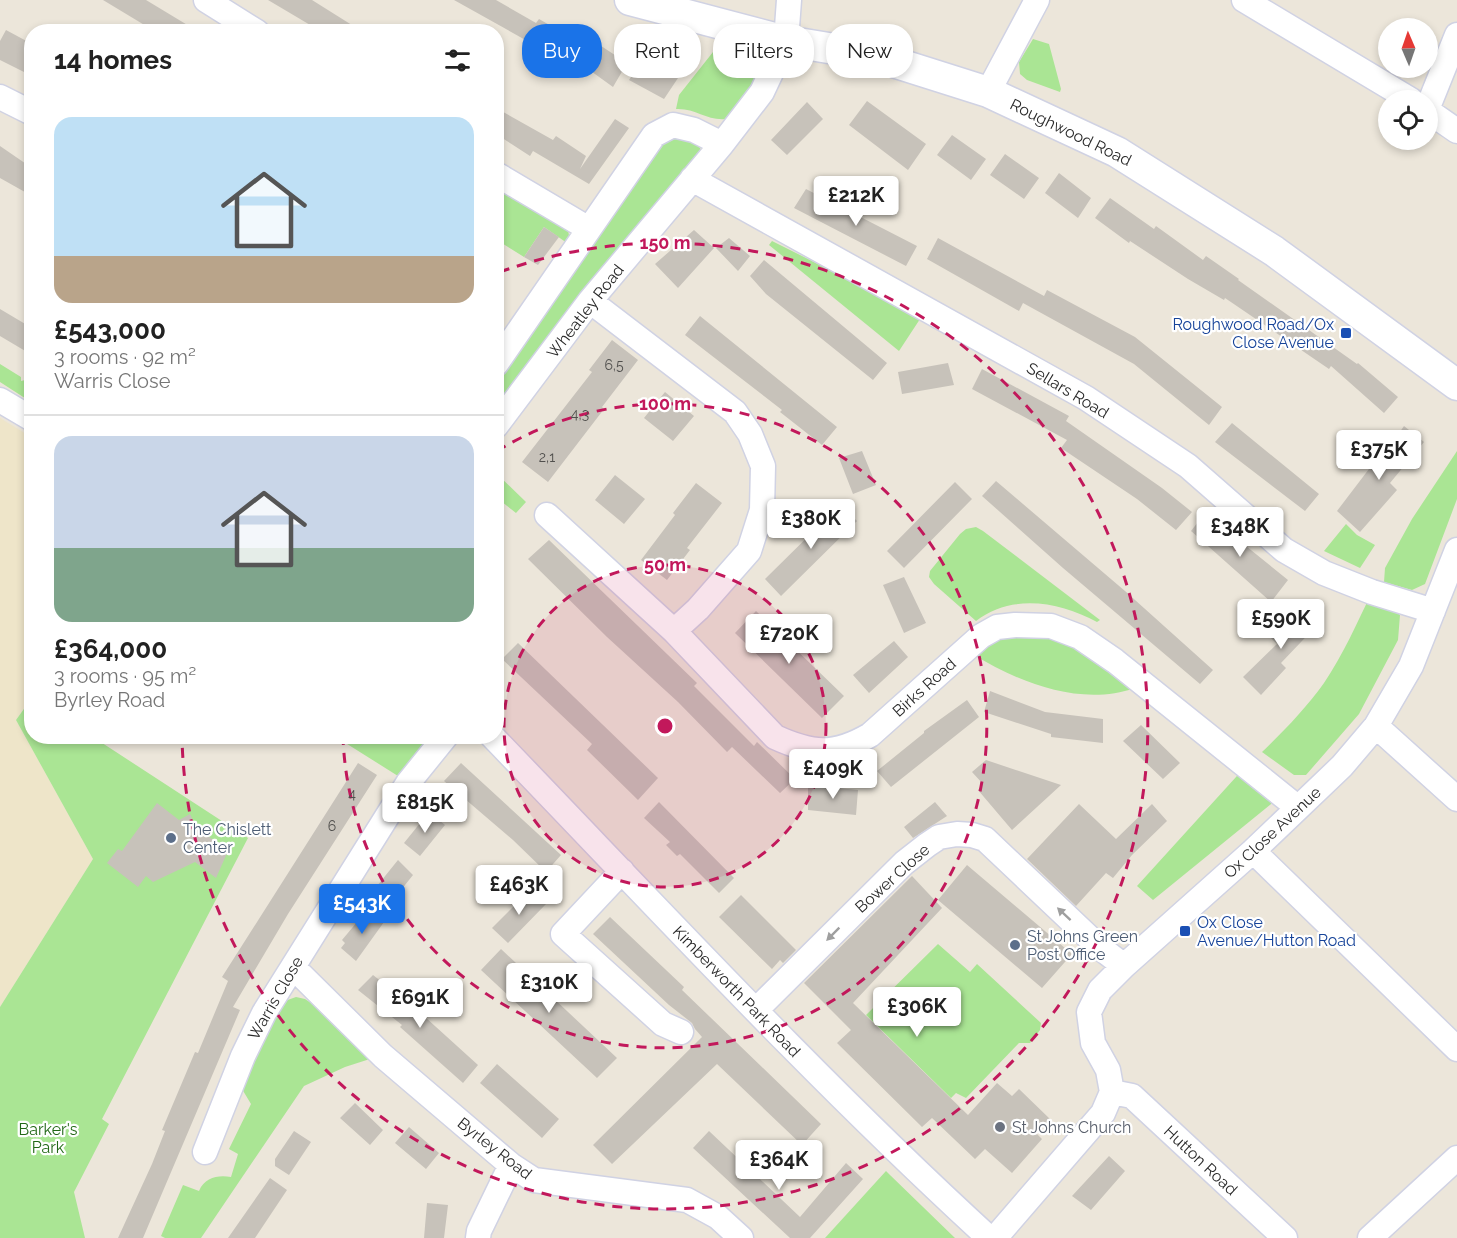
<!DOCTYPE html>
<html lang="en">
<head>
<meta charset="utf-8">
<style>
	:root { --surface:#fff; --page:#f2f2f2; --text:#222; --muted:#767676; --line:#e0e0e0; --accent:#1a73e8 }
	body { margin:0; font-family:Raleway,sans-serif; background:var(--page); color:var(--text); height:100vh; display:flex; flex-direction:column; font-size:22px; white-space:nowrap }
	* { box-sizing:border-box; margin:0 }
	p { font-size:20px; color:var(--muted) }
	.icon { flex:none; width:33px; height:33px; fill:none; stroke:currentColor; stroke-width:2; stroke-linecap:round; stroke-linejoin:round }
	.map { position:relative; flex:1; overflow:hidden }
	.details { position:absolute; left:24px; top:24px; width:480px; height:720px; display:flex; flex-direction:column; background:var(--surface); border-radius:24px; box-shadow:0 3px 9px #0003 }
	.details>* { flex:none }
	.hud { position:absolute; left:522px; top:24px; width:570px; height:54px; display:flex; gap:12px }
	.needle { width:39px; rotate:358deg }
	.controls { position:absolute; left:1378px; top:18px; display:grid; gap:12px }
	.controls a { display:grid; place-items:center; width:60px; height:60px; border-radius:50%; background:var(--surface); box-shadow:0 3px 9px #0003; font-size:30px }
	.price { position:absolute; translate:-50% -51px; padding:0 14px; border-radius:6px; background:#fff; color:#222; font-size:20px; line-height:39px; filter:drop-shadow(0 2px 3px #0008) }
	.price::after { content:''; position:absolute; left:50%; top:36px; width:18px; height:14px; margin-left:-9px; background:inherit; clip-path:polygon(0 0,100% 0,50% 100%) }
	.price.active { background:var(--accent); color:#fff }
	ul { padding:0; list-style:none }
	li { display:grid; align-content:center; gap:12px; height:318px; padding:0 30px }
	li+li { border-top:2px solid var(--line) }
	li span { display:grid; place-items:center; height:186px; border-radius:18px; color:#555 }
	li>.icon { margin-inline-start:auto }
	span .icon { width:108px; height:108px; fill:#fffc; stroke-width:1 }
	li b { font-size:26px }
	h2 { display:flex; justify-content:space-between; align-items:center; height:72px; padding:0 30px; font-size:26px }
	.tag { padding:0 21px; border-radius:24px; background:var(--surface); box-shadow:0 3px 9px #0003; font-size:21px; line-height:54px }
	.tag.active { background:var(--accent); color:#fff }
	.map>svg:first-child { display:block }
</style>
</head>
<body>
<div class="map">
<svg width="1457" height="1238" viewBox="0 0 1457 1238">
	<rect width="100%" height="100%" fill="#ece6da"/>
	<path fill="#eee5c9" d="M0,418L31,437V699L16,720L93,859L0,1007Z"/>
	<path fill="#aae594" d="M1033,39L1049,44L1061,89L1060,92L1027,80L1020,74L1019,62Z
		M713,52L762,60V74L736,109L726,119C707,121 696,108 676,109L679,95Z
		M680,137L696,143L703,152L497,413V383L563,287L653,150L669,138Z
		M496,182L568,229L569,236L567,243L544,227L524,257L497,240Z
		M772,241L922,316L899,351L769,245Z
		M0,364L21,377V381L25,380L31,384V402L0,382Z
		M1457,451V499L1425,584L1412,590L1384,582L1385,568L1412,519Z
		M497,474L526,502L516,513L497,498Z
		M1346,524L1357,535L1375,545L1360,568L1324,551Z
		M976,527L983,531L1100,620L1097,622C1060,602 1012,593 976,621L934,584L929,577L930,571L960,534L966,529Z
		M1372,592L1400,615L1398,640L1359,714L1306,775H1294L1262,752C1284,731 1306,708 1324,683C1343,655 1357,623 1372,592Z
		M1063,636L1135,688C1081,707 1020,683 974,655L1002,637Z
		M31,699L32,736L93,737L248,838L102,1119L109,1124L74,1192L85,1238H0V1007L93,859L16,720Z
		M336,737H434L398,776Z
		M1246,766L1282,795L1153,900L1137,886Z
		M938,944L970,972L977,964L1041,1023L1040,1030L1030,1043H1019L966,1098L956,1093L951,1098L866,1015Z
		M296,997L305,999L314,1005L373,1058L345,1067L304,1086L201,1238H165L161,1236L183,1185L199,1191C205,1177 218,1175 231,1177L238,1154L229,1149L251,1104L242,1089L282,1002Z
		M886,1171L890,1175L955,1238H825Z"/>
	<path fill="#c7c2ba" d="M103,0H146L199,32H156Z
		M268,0H312L363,32H322Z
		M454,0H496L536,23L539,19L588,47L592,40L627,63L613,87L570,56L565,65L529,42Z
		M6,30L32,44V76L0,60V41Z
		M644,58L678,78L664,99L629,80Z
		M867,101L926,144L908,170L849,125Z
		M807,102L823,119L787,155L771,140Z
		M496,108L553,140L556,136L586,156L580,169L615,119L629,128L589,184L533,151L530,156L496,134Z
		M952,135L986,159L971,180L937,155Z
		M0,146L32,168V196L0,178Z
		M1005,154L1039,178L1024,199L990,175Z
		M1059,173L1091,198L1078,218L1045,193Z
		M806,189L917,246L906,266L794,208Z
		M1110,198L1154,229L1156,226L1203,260L1206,256L1239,279L1238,280L1357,364L1358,363L1398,397L1384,413L1331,366L1329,369L1225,298L1224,300L1188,279L1130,241L1129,243L1095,218Z
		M544,227L559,237L538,265L524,257Z
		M694,230L714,248L678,288L655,264Z
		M729,238L750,256L738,271L716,248Z
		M938,238L1044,296L1047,290L1135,337L1222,407L1209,425L1134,364L1023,303L1019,311L927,259Z
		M764,260L887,363L873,380L766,294L750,276Z
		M0,309L32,328V355L0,336Z
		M700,316L837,427L822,445L780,412L782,410L685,335Z
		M612,340L638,360L602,407L604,409L548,482L522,462L592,372L589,370Z
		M948,363L954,385L902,394L898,372Z
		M982,369L1069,416L1066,421L1162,488L1192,512L1176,530L1137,499L1061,448L1067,440L972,389Z
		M665,392L694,416L673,441L644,418Z
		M1232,423L1319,494L1305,511L1215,442Z
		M1404,426L1424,442L1390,483L1397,490L1360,532L1337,511L1372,465L1375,468Z
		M862,451L876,485L853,494L839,458Z
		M615,475L645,499L624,524L595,500Z
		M996,481L1125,591L1213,670L1200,684L1063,568L982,496Z
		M955,482L972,499L904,568L887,551Z
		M696,483L722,503L687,548L690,550L667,580L641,560L675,515L673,513Z
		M840,505L857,521L781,596L765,579Z
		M1205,513L1288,580L1271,602L1191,531Z
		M549,540L697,683L694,686L754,746L757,742L795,779L780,793L732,747L727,752L678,702L607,637L528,559Z
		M904,577L926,623L904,633L883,585Z
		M1298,610L1305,616L1311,611L1321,621L1281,663L1286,668L1261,695L1243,677L1277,644L1271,638Z
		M756,611L844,696L822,718L735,633Z
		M894,641L908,657L869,693L853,675Z
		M518,643L658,778L638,800L587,750L592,744L502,659Z
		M990,691L1045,712L1103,719V743L1051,737V734L984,712Z
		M967,700L979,717L891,787L877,771L924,733V731Z
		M1141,725L1180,763L1163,779L1123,741Z
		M986,760L1061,785L1012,830L978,790L983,784L972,772Z
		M358,763L377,775L288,914L233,1007L240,1010L143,1238H118L152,1164L165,1131L162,1130L195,1052L198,1053L228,981L222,977Z
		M461,763L561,855L546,872L513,840L444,781Z
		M808,785L858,790L856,815L808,810Z
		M659,802L734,878L719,893L680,854L677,856L666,845L670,842L644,818Z
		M935,802L947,816L913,838L904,827Z
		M157,803L179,820L190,814L196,827L228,851L216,878L195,862L153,882L146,876L138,887L107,863L118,849L122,851Z
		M1079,804L1116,839L1152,804L1167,821L1132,855L1113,878L1106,873L1076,906L1027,859Z
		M429,812L445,825L420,856L404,843Z
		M398,860L413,875L389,905L373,891Z
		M967,865L1072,954L1042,988L938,900Z
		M912,876L942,908L853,1003L968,1115L997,1083L1012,1096L1019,1089L1050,1119L1036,1133L1042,1139L1012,1173L985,1149L975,1159L932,1118L922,1127L837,1043L851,1030L804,983Z
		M532,891L546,904L508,943L492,928L528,892L530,893Z
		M741,895L796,950L783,963L780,960L772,969L719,917Z
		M368,909L384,922L356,961L341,948L345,943L342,940Z
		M610,917L684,987L682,990L821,1124L802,1145L717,1064L612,1164L593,1145L702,1037L695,1029L692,1023L669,1005L593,934Z
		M501,949L617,1058L597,1078L481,970Z
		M373,975L414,1007L478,1065L463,1083L400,1027L402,1025L358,990Z
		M497,1064L559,1119L542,1138L480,1083Z
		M355,1103L383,1130L370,1145L340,1118Z
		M409,1127L439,1153L426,1169L395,1143Z
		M294,1131L311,1142L289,1175L275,1166V1159Z
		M709,1131L800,1217L846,1163L863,1179L810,1238H790L693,1148Z
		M1109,1156L1125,1171L1091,1210L1072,1196Z
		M270,1178L287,1190L255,1238H228Z
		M427,1203L448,1205L444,1238H424Z"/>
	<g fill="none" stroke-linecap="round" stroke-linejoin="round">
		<defs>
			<path id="minor" d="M206,0L257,32
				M1244,0L1411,100
				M988,92L1037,0
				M0,97L32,113
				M1428,107L1457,35
				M1428,111L1457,131
				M496,174L589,229
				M692,179L1086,398L1188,466L1284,550L1324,573L1372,592L1433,611
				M590,301L735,412L750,434L763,466L762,510L749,551L698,609L674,631
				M496,364L654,135L673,125L694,130L722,144
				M0,400L32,419
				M496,426L590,301L722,144L762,92L786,41L789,0
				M547,515L674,631L775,737C812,754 834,756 870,735L981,636L997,627L1015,625L1051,626L1080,637L1115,661L1297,807
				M1376,726L1457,799
				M492,736C656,906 815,1079 989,1238
				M1253,851L1457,1049
				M622,871L563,934L663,1024L681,1032
				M293,967L383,1056L511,1165L534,1180L687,1200L718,1217L741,1238
				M756,1010L904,863L927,845L939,837L957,834L972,835L985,839L1098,946L1124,966
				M1112,1092L1108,1070L1093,1043L1089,1012L1100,990L1124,966L1253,851L1342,766L1376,726L1411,666L1457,550
				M1112,1092L1132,1096L1285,1238
				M205,1152L243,1056L264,1013L408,783L446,736
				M478,1238L479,1231L511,1165
				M995,1238L1103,1113L1112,1092
				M1370,1238L1457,1158"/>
			<path id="tertiary" d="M630,0L786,41L871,55L988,92L1117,152L1274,251L1457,385"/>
		</defs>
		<use href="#minor" stroke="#d0d2e3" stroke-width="27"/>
		<use href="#tertiary" stroke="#d0d2e3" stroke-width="33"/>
		<use href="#minor" stroke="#fff" stroke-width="24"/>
		<use href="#tertiary" stroke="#fff" stroke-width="30"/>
	</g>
	<defs><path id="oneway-solid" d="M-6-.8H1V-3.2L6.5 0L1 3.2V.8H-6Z" transform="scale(1.5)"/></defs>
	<g fill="#9f9f9f">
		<use href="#oneway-solid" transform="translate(1064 914) rotate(-137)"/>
		<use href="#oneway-solid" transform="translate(833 934) rotate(135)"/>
	</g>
	<circle cx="665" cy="726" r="161" fill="#c2185b" fill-opacity=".12"/>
	<g fill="none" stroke="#c2185b" stroke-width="3" stroke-dasharray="10 8">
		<circle cx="665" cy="726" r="161"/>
		<path d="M497 451A322 322 0 1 1 343 737"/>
		<path d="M500 272A483 483 0 1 1 182 739"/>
	</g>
	<g fill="#1a4fb4" stroke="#fff" stroke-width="2">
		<rect x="1340" y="327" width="12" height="12" rx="3"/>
		<rect x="1179" y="925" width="12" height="12" rx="3"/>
	</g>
	<g fill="#5c6f8a" stroke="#fff" stroke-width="2">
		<circle cx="171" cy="838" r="6"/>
		<circle cx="1015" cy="945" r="6"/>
	</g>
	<circle fill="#6b7280" stroke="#fff" stroke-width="2" cx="1000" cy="1127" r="6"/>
	<g text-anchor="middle" stroke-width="4.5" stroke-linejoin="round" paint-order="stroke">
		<g font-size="14" fill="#504f4d">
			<text x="614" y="370">6,5</text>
			<text x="580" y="419">4,3</text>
			<text x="547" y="462">2,1</text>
			<text x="352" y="799">4</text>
			<text x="332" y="831">6</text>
		</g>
		<g font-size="16" fill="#292929" stroke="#fff">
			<text transform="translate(1071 132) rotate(26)" y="6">Roughwood Road</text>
			<text transform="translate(585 311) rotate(-52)" y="6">Wheatley Road</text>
			<text transform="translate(1068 390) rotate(31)" y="6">Sellars Road</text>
			<text transform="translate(924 687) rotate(-42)" y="6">Birks Road</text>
			<text transform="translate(1272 832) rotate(-43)" y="6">Ox Close Avenue</text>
			<text transform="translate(892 878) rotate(-42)" y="6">Bower Close</text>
			<text transform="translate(737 991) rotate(46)" y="6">Kimberworth Park Road</text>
			<text transform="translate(275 998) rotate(-60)" y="6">Warris Close</text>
			<text transform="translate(495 1148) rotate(38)" y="6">Byrley Road</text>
			<text transform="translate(1201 1160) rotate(43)" y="6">Hutton Road</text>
		</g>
		<g font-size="16" fill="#164399" stroke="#fff" text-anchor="end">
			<text x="1334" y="330">Roughwood Road/Ox<tspan x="1334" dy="18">Close Avenue</tspan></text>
			<text x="1197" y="928" text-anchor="start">Ox Close<tspan x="1197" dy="18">Avenue/Hutton Road</tspan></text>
		</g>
		<g font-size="16" fill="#4e5e75" stroke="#fff" text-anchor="start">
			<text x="183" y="835">The Chislett<tspan x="183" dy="18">Center</tspan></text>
			<text x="1027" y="942">St Johns Green<tspan x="1027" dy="18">Post Office</tspan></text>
		</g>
		<g font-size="16" fill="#5b616d" stroke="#fff" text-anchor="start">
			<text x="1012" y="1133">St Johns Church</text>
		</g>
		<g font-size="16" fill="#226817" stroke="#fff">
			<text x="48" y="1135">Barker's<tspan x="48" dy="18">Park</tspan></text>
		</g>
	</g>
	<circle cx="665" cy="726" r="9" fill="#c2185b" stroke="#fff" stroke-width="3"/>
	<g font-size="18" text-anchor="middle" font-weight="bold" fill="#c2185b" stroke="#fff" stroke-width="4.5" stroke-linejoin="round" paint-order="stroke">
		<text x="665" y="249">150 m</text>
		<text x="665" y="410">100 m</text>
		<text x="665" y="571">50 m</text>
	</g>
</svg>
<div class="controls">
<a><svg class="needle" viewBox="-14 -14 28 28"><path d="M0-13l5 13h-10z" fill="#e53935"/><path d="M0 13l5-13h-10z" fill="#767676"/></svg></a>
<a><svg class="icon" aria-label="locate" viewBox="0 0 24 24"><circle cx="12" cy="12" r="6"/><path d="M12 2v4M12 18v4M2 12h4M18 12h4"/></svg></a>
</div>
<b class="price" style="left:856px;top:227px">£212K</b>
<b class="price" style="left:1379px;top:481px">£375K</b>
<b class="price" style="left:811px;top:550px">£380K</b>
<b class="price" style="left:1240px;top:558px">£348K</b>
<b class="price" style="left:1281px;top:650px">£590K</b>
<b class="price" style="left:789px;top:665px">£720K</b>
<b class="price" style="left:833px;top:800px">£409K</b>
<b class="price" style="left:425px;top:834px">£815K</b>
<b class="price" style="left:519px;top:916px">£463K</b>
<b class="price active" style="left:362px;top:935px">£543K</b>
<b class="price" style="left:549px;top:1014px">£310K</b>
<b class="price" style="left:420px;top:1029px">£691K</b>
<b class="price" style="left:917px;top:1038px">£306K</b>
<b class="price" style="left:779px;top:1191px">£364K</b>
<div class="hud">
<a class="tag active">Buy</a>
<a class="tag">Rent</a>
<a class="tag">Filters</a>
<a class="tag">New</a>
</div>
<section class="details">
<h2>14 homes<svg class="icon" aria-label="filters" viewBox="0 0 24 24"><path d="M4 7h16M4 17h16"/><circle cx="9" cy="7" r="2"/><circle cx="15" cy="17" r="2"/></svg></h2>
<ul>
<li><span style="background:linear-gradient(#bfe0f5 75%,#b9a48a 0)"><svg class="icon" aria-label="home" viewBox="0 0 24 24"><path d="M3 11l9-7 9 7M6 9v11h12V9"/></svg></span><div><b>£543,000</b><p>3 rooms · 92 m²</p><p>Warris Close</p></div></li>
<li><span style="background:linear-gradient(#c9d6e8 60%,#7fa58c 0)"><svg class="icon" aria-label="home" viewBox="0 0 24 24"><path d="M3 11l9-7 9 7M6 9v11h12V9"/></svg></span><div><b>£364,000</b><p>3 rooms · 95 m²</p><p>Byrley Road</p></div></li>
</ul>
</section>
</div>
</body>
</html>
